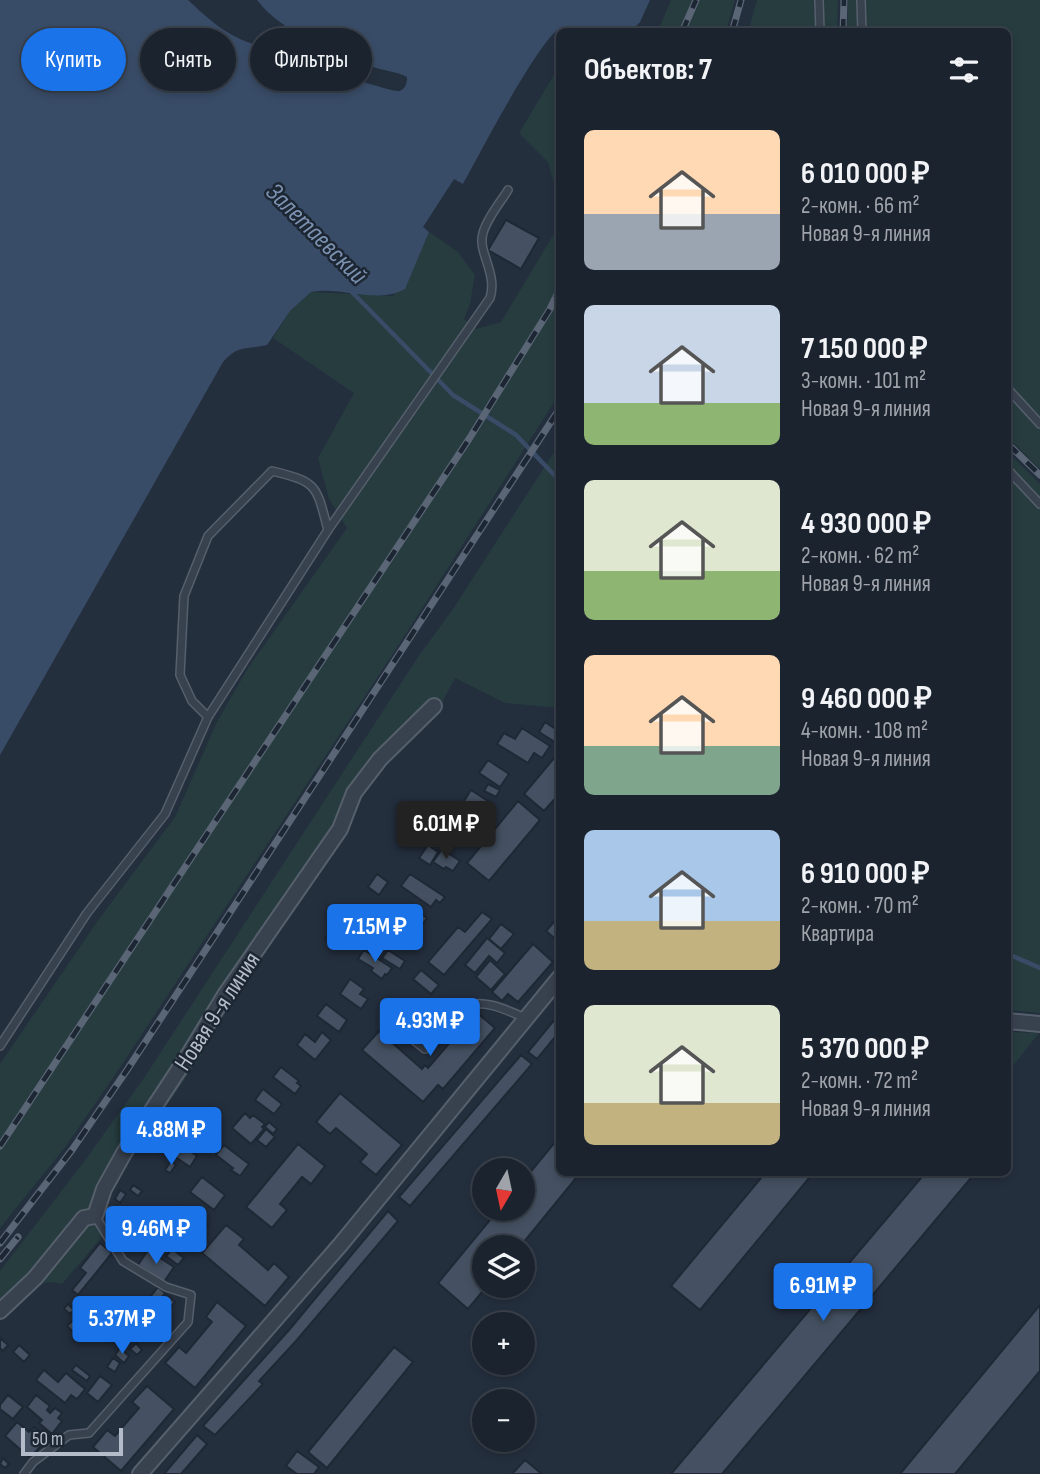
<!DOCTYPE html>
<html lang="ru">
<head>
<meta charset="utf-8">
<style>
	:root { --surface:#1b232e; --page:#242b36; --text:#f1f3f6; --muted:#a0a4aa; --line:#39404a; --accent:#1a73e8 }
	body { margin:0; font-family:"Sofia Sans Condensed",sans-serif; background:var(--page); color:var(--text); height:100vh; display:flex; flex-direction:column; font-size:26px; white-space:nowrap }
	* { box-sizing:border-box; margin:0 }
	p { font-size:23px; color:var(--muted) }
	.icon { flex:none; width:38px; height:38px; fill:none; stroke:currentColor; stroke-width:2; stroke-linecap:round; stroke-linejoin:round }
	.map { position:relative; flex:1; overflow:hidden }
	.drawer { position:absolute; left:556px; top:28px; width:455px; height:1148px; display:flex; flex-direction:column; background:var(--surface); border-radius:10px; box-shadow:0 4px 10px #0003,0 0 0 2px var(--line) }
	.drawer>* { flex:none }
	.guide { position:absolute; left:21px; top:28px; width:430px; height:63px; display:flex; gap:14px }
	.needle { width:46px; rotate:189deg }
	.controls { position:absolute; left:472px; top:1158px; display:grid; gap:14px }
	.controls a { display:grid; place-items:center; width:63px; height:63px; border-radius:50%; background:var(--surface); box-shadow:0 4px 10px #0003,0 0 0 2px var(--line); font-size:35px }
	.scale { position:absolute; left:21px; bottom:18px; width:102px; box-sizing:border-box; padding-left:7px; border:4px solid #b4bcc9; border-top:0; font-size:19px; line-height:24px; white-space:nowrap; color:#b4bcc9; -webkit-text-stroke:5px #1d2633; paint-order:stroke }
	.price { position:absolute; translate:-50% -60px; padding:0 16px; border-radius:7px; background:var(--accent); color:#fff; font-size:23px; line-height:46px; filter:drop-shadow(0 2px 4px #0008) }
	.price::after { content:''; position:absolute; left:50%; top:42px; width:21px; height:16px; margin-left:-10px; background:inherit; clip-path:polygon(0 0,100% 0,50% 100%) }
	.price.on { background:#222; color:#fff }
	ul { padding:0; list-style:none }
	li { display:flex; align-items:center; gap:21px; height:175px; padding:0 28px }
	li span { display:grid; place-items:center; flex:none; width:196px; height:140px; border-radius:10px; color:#555 }
	li>.icon { margin-inline-start:auto }
	span .icon { width:84px; height:84px; fill:#fffc; stroke-width:1 }
	li b { font-size:30px }
	h2 { display:flex; justify-content:space-between; align-items:center; height:84px; padding:0 28px; font-size:30px }
	.pill { padding:0 24px; border-radius:32px; background:var(--surface); box-shadow:0 4px 10px #0003,0 0 0 2px var(--line); font-size:24px; line-height:63px }
	.pill.on { background:var(--accent); color:#fff }
	.map>svg:first-child { display:block }
</style>
</head>
<body>
<div class="map">
<svg width="1040" height="1474" viewBox="0 0 1040 1474">
	<rect width="100%" height="100%" fill="#242f3e"/>
	<path fill="#263c3f" d="M671,0H735L726,31H658Z
		M757,0H838L837,31L748,32Z
		M848,0H1040V469L1008,437V32H847Z
		M560,65V205L548,162L519,133Z
		M560,224V393L398,646L121,1066L66,1146L0,1228V1064L99,919L175,817L217,722L248,668L347,528L329,499L318,458L354,393L273,338L290,311L311,292L393,296L429,232L458,252L475,275L470,304L464,319L476,329L501,322Z
		M560,443V708L505,703L455,678L439,708L404,740L364,789L363,796L346,830L309,890L231,999L202,1054L109,1190L96,1224L103,1236L62,1284C32,1276 20,1298 0,1317V1271L83,1163L144,1078L418,657L453,609Z
		M1008,452L1040,484V1013L1008,1010Z
		M1008,1032L1039,1033L1008,1072Z"/>
	<path fill="#394c67" d="M0,0H188C204,15 220,30 240,39C256,46 392,94 400,91C406,88 407,83 407,77C396,71 383,71 371,66C333,52 281,32 257,0H650L640,22L631,31C617,32 601,34 587,32C578,30 570,25 561,28C541,35 477,159 463,184L454,179L423,227L429,232L405,289C375,305 343,286 311,292L290,311L267,345C245,350 239,344 223,362L0,755Z"/>
	<g fill="none" stroke-linecap="round" stroke-linejoin="round">
		<path stroke="#394c67" stroke-width="4.5" d="M350,290L453,395L516,435L560,481
			M1008,954L1040,968"/>
	</g>
	<path fill="#455162" stroke="#1f2835" stroke-width="2" d="M506,220L539,238L521,269L488,250Z
		M545,722L560,732L558,744L539,732Z
		M522,728L550,746L542,758L534,753L528,763L497,744L504,733L515,739Z
		M560,751V793L544,811L524,794Z
		M488,760L509,774L500,787L479,773Z
		M488,784L500,790L496,797L484,791Z
		M471,790L488,801L481,812L464,801Z
		M518,801L540,820L489,881L467,863Z
		M455,814L475,828L470,834L467,832L460,841L446,830L455,819L452,818Z
		M428,845L438,852L430,865L419,858Z
		M442,849L460,861L453,871L446,867L444,869L433,862Z
		M377,874L388,882L379,895L368,887Z
		M410,874L445,897L440,903L436,900L431,907L401,886Z
		M396,905L406,913L402,919L406,922L408,920L414,925L418,919L411,914L414,909L427,918L412,939L385,920Z
		M482,912L492,919L444,975L428,962L458,927L465,932Z
		M560,915V943L546,931Z
		M501,924L514,934L501,949L489,939Z
		M331,931L345,941L339,949L325,939Z
		M487,938L505,953L497,963L489,956L475,973L465,965Z
		M533,944L553,962L518,1002L508,994L502,1001L492,992Z
		M364,950L392,968L387,975L385,974L382,979L371,971L373,968L358,959Z
		M388,950L405,961L400,969L382,958Z
		M490,960L505,974L491,990L476,977Z
		M421,970L439,985L431,994L413,979Z
		M350,979L364,989L360,994L368,999L361,1009L340,994Z
		M326,1004L347,1020L339,1032L317,1016Z
		M476,1012L495,1028L443,1089L438,1085L423,1102L362,1050L379,1031L422,1069L425,1065L428,1068Z
		M560,1013V1031L537,1059L528,1052Z
		M322,1032L331,1040L315,1060L297,1045L305,1034L315,1042Z
		M521,1055L532,1064L410,1206L399,1197Z
		M281,1067L299,1081L297,1083L301,1086L295,1094L273,1077Z
		M263,1089L282,1104L274,1114L255,1100Z
		M340,1093L402,1145L376,1175L360,1162L367,1154L336,1128L330,1134L316,1122Z
		M245,1113L250,1118L253,1115L265,1124L262,1127L264,1129L251,1144L232,1128Z
		M269,1122L277,1129L273,1134L265,1127Z
		M266,1129L275,1137L266,1147L257,1140Z
		M560,1136V1172H581L519,1248H485V1286H487L468,1309L438,1283L499,1209H523V1181Z
		M298,1144L325,1166L311,1184L302,1177L280,1204L287,1210L272,1228L246,1207Z
		M182,1145L197,1156L190,1167L174,1156Z
		M224,1145L249,1164L240,1176L231,1170L233,1168L216,1155Z
		M171,1161L176,1165L170,1173L165,1170Z
		M766,1172H814L700,1310L671,1286Z
		M926,1172H976L722,1474H671Z
		M202,1177L225,1195L214,1210L190,1192Z
		M133,1185L142,1191L138,1196L130,1190Z
		M120,1190L126,1194L120,1203L115,1199Z
		M184,1206L208,1225L201,1234L197,1231L195,1235L172,1221Z
		M388,1211L398,1221L296,1341L259,1381L263,1384L215,1435L203,1426L289,1330Z
		M138,1225L143,1228L141,1231L145,1233L139,1243L130,1238Z
		M175,1225L189,1236L185,1241L171,1230Z
		M226,1225L244,1239L239,1245L268,1270L274,1263L289,1277L265,1306L202,1253Z
		M100,1243L112,1253L78,1295L72,1290L86,1273L80,1268Z
		M172,1249L184,1258L178,1265L166,1256Z
		M148,1250L174,1267L164,1282L138,1265Z
		M158,1287L165,1293L158,1302L151,1296Z
		M167,1295L175,1302L169,1308L161,1301Z
		M217,1302L246,1326L195,1388L165,1363L179,1347L186,1353L212,1322L206,1317Z
		M68,1304L74,1310L70,1314L64,1309Z
		M1040,1305V1371L955,1474H900Z
		M74,1319L80,1325L73,1332L67,1326Z
		M131,1321L137,1327L131,1333L125,1327Z
		M87,1322L97,1330L93,1336L83,1327Z
		M125,1336L131,1342L124,1349L118,1343Z
		M0,1338L8,1345L3,1351L0,1348Z
		M136,1343L142,1350L137,1355L130,1349Z
		M19,1345L30,1355L24,1362L13,1352Z
		M394,1347L413,1362L327,1468L308,1452Z
		M120,1348L129,1356L124,1363L115,1355Z
		M113,1358L120,1363L115,1372L107,1367Z
		M76,1365L90,1376L87,1381L72,1370Z
		M44,1370L58,1382L66,1373L85,1389L77,1399L71,1395L65,1403L36,1380Z
		M100,1376L112,1385L98,1402L87,1393Z
		M147,1386L174,1409L121,1471L93,1447L107,1430L115,1436L139,1408L132,1402Z
		M8,1395L23,1407L13,1419L0,1409V1405Z
		M36,1395L50,1406L47,1410L50,1413L55,1408L62,1413L58,1418L62,1421L52,1434L39,1423L42,1420L27,1407Z
		M17,1422L29,1432L34,1427L47,1439L30,1458L5,1436Z
		M197,1435L207,1444L181,1474H164Z
		M297,1451L319,1467L314,1474H297L286,1466Z
		M3,1458L9,1464L5,1468L0,1464Z
		M525,1460L542,1474H512Z"/>
	<g fill="none" stroke-linecap="round" stroke-linejoin="round">
		<defs>
			<path id="service" d="M819,0L820,32
				M861,0L862,32
				M1008,389L1040,424
				M1008,470L1040,504
				M208,717L192,701L180,675L184,596L208,536L272,471C318,482 316,485 328,530
				M396,1026L425,1049C461,1003 467,991 525,1018
				M0,1046L87,913L165,814L208,717L328,530L490,298C498,273 477,252 483,233C487,218 500,203 508,190
				M24,1474L33,1462L69,1435L89,1433L188,1322L191,1295L166,1287L123,1261L95,1216"/>
			<path id="minor" d="M1008,1021L1040,1024
				M0,1311L35,1278L84,1218L95,1216L104,1189L124,1153L191,1051L225,995L340,829L354,793L380,759L434,706
				M140,1474L341,1244L560,977"/>
		</defs>
		<use href="#service" stroke="#565f6c" stroke-width="10"/>
		<use href="#minor" stroke="#565f6c" stroke-width="18"/>
		<use href="#service" stroke="#38414e" stroke-width="7"/>
		<use href="#minor" stroke="#38414e" stroke-width="14"/>
		<defs>
			<path id="rail" d="M682,32L696,0
				M732,32L741,0
				M843,32L844,0
				M1008,444L1040,475
				M0,1146L469,439L550,309L560,288
				M0,1243L72,1150L127,1070L560,408
				M0,1259L18,1237"/>
		</defs>
		<use href="#rail" stroke="#5a6575" stroke-width="7"/>
		<use href="#rail" stroke="#1d2633" stroke-width="4.5" stroke-dasharray="13" stroke-linecap="butt"/>
	</g>
	<g text-anchor="middle" stroke-width="5" stroke-linejoin="round" paint-order="stroke">
		<g font-size="24" fill="#b4bcc9" stroke="#1d2633">
			<text transform="translate(217 1011) rotate(-57)" y="8">Новая 9-я линия</text>
		</g>
		<g font-size="26" font-style="italic" fill="#7c92b1" stroke="#1d2633">
			<text transform="translate(317 233) rotate(45)" y="9">Залетаевский</text>
		</g>
	</g>
</svg>
<div class="controls">
<a><svg class="needle" viewBox="-14 -14 28 28"><path d="M0-13l5 13h-10z" fill="#e53935"/><path d="M0 13l5-13h-10z" fill="#a0a4aa"/></svg></a>
<a><svg class="icon" aria-label="layers" viewBox="0 0 24 24"><path d="M12 4l9 5-9 5-9-5zM3 14l9 5 9-5"/></svg></a>
<a>+</a>
<a>−</a>
</div>
<div class="scale">50 m</div>
<b class="price on" style="left:446px;top:861px">6.01M ₽</b>
<b class="price" style="left:375px;top:964px">7.15M ₽</b>
<b class="price" style="left:430px;top:1058px">4.93M ₽</b>
<b class="price" style="left:171px;top:1167px">4.88M ₽</b>
<b class="price" style="left:156px;top:1266px">9.46M ₽</b>
<b class="price" style="left:823px;top:1323px">6.91M ₽</b>
<b class="price" style="left:122px;top:1356px">5.37M ₽</b>
<div class="guide">
<a class="pill on">Купить</a>
<a class="pill">Снять</a>
<a class="pill">Фильтры</a>
</div>
<section class="drawer">
<h2>Объектов: 7<svg class="icon" aria-label="filters" viewBox="0 0 24 24"><path d="M4 7h16M4 17h16"/><circle cx="9" cy="7" r="2"/><circle cx="15" cy="17" r="2"/></svg></h2>
<ul>
<li><span style="background:linear-gradient(#ffd9b3 60%,#9aa5b1 0)"><svg class="icon" aria-label="home" viewBox="0 0 24 24"><path d="M3 11l9-7 9 7M6 9v11h12V9"/></svg></span><div><b>6 010 000 ₽</b><p>2-комн. · 66 m²</p><p>Новая 9-я линия</p></div></li>
<li><span style="background:linear-gradient(#c9d6e8 70%,#8fb573 0)"><svg class="icon" aria-label="home" viewBox="0 0 24 24"><path d="M3 11l9-7 9 7M6 9v11h12V9"/></svg></span><div><b>7 150 000 ₽</b><p>3-комн. · 101 m²</p><p>Новая 9-я линия</p></div></li>
<li><span style="background:linear-gradient(#dfe7d0 65%,#8fb573 0)"><svg class="icon" aria-label="home" viewBox="0 0 24 24"><path d="M3 11l9-7 9 7M6 9v11h12V9"/></svg></span><div><b>4 930 000 ₽</b><p>2-комн. · 62 m²</p><p>Новая 9-я линия</p></div></li>
<li><span style="background:linear-gradient(#ffd9b3 65%,#7fa58c 0)"><svg class="icon" aria-label="home" viewBox="0 0 24 24"><path d="M3 11l9-7 9 7M6 9v11h12V9"/></svg></span><div><b>9 460 000 ₽</b><p>4-комн. · 108 m²</p><p>Новая 9-я линия</p></div></li>
<li><span style="background:linear-gradient(#a9c7e8 65%,#c2b280 0)"><svg class="icon" aria-label="home" viewBox="0 0 24 24"><path d="M3 11l9-7 9 7M6 9v11h12V9"/></svg></span><div><b>6 910 000 ₽</b><p>2-комн. · 70 m²</p><p>Квартира</p></div></li>
<li><span style="background:linear-gradient(#dfe7d0 70%,#c2b280 0)"><svg class="icon" aria-label="home" viewBox="0 0 24 24"><path d="M3 11l9-7 9 7M6 9v11h12V9"/></svg></span><div><b>5 370 000 ₽</b><p>2-комн. · 72 m²</p><p>Новая 9-я линия</p></div></li>
</ul>
</section>
</div>
</body>
</html>
